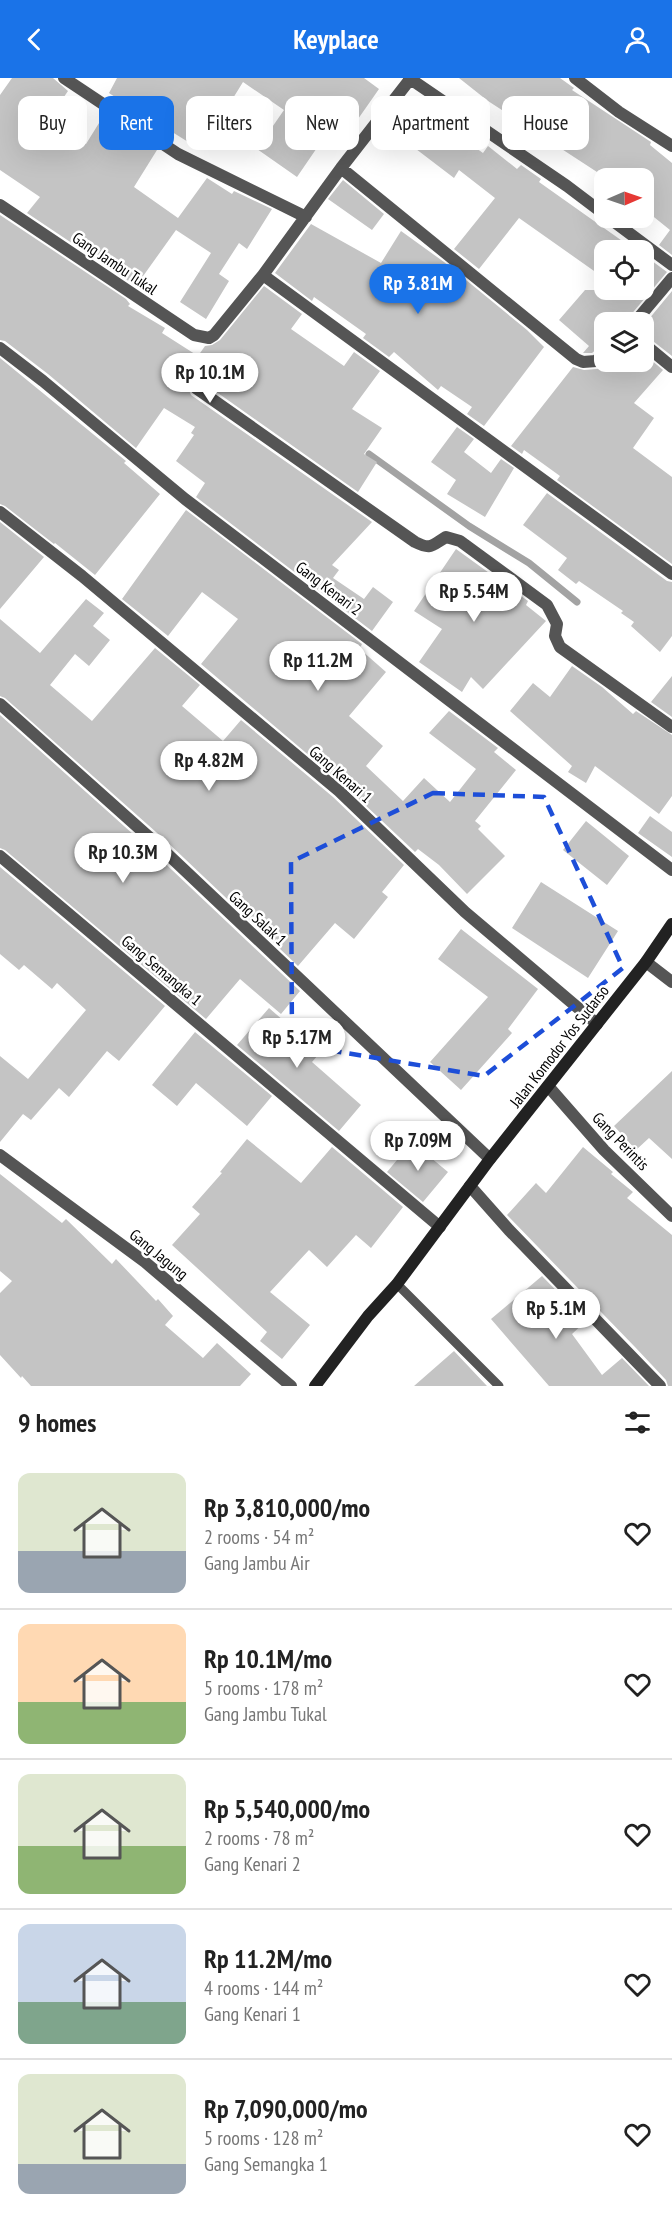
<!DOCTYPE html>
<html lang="en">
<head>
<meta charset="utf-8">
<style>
	:root { --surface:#fff; --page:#f2f2f2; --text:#222; --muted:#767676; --line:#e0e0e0; --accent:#1a73e8 }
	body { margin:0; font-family:"PT Sans Narrow",sans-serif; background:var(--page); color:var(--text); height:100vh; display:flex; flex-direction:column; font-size:22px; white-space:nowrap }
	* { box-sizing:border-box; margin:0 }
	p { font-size:20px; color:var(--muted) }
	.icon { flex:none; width:33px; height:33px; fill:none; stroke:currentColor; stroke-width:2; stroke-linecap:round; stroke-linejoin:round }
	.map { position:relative; height:1308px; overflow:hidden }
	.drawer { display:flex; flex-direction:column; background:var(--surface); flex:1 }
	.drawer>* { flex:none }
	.top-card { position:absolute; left:18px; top:18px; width:636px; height:54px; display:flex; gap:12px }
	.needle { width:39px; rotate:88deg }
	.fabs { position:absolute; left:594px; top:90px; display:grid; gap:12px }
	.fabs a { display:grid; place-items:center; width:60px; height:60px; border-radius:12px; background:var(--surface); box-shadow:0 6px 24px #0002; font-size:30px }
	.price { position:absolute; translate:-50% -51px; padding:0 14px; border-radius:21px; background:#fff; color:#222; font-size:20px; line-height:39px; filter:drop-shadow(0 2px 3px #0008) }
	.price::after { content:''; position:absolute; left:50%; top:36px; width:18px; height:14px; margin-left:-9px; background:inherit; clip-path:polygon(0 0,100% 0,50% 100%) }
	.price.active { background:var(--accent); color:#fff }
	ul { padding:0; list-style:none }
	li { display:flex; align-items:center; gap:18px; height:150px; padding:0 18px }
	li+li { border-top:2px solid var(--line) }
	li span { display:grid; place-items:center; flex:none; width:168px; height:120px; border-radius:12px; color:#555 }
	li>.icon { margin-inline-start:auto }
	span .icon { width:72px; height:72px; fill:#fffc; stroke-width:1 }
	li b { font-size:26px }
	h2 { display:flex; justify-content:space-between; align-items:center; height:72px; padding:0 18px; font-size:26px }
	.pill { padding:0 21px; border-radius:12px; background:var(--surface); box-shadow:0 6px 24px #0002; font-size:21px; line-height:54px }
	.pill.active { background:var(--accent); color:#fff }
	header { display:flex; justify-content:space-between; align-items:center; height:78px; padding:0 18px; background:var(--accent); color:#fff; font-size:27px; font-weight:700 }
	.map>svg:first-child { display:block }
</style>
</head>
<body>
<header><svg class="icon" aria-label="back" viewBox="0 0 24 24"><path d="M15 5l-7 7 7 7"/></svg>Keyplace<svg class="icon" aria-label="person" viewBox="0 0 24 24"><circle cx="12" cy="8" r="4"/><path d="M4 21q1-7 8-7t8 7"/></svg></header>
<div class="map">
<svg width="672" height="1308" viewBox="0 0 672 1308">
	<rect width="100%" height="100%" fill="#fff"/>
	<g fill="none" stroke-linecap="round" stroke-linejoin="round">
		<path stroke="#a3a3a3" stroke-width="7" d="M369,376L469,448L529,485L577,524"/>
	</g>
	<path fill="#c4c4c4" d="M12,0H53L68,13L49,41L86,66L104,37L157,72L134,109L178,140L207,100L232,116L234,113L272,131L247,171L239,165L219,196L229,203L206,241L180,224L211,175L176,152L136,208L27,135L40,119L0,92V17Z
		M117,0H364L379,11L337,71L323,61L297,99L257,71L284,32L243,4L201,72L169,52L165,58L113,23L115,19L109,15Z
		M459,0H560L574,10L572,12L651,64L650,67L672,85V177L659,167L670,152L644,131V100H612L599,92L597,94L488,23Z
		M430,49L443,58L449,51L483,75L488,68L517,91L521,87L541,101L539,104L635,172H604V200L519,140L479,191L454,171L495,120L459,92L454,100L416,71Z
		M343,102L384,136L372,152L328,121Z
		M0,137L126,221L130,226L128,228L165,250L162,255L198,278L205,268L212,267L220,262L264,208L302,236L291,251L344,288L354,274L380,293L352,331L382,350L364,376L377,384L358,414L201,303H192L188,310L191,317L372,444L332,487L339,492L333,500L364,521L373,509L393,524L372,553L196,419L205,405L176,383L194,357L191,355L195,349L164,330L136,370L48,296L5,263L0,262Z
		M311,146L381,185L401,153L444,184L527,252L544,269L484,348L467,336L472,329L441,308L438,312L394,274L389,279L363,260L366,256L314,219L312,223L275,195Z
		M648,180L667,194L629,239L627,244H604V267L599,269L592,275H583L589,268L559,242L585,212H644V185Z
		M672,213V278L649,260L644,258V247Z
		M644,276L663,292L634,325L654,340L633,370L672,399V486L557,402L560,398L524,372L522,376L511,368L573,289L584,292L597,291L607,284H644Z
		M0,280L126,383L124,385L160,416L95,497L55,465L54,466L5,428L0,426Z
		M457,349L474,361L464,374L491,395L501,381L514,390L485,439L447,416L456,402L431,384Z
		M547,415L667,503L672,504V558L660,574L631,548L634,544L621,535L623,533L579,503L576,506L558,492L567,480L523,447Z
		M186,432L362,566L360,570L361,572L386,594L349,638L383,668L366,688L403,723L424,700L450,724L476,691L429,655L449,633L498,670L494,674L516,692L475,743L481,748L478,751L505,778L467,816L439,787L418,771L415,774L344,707L201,586L238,541L202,514L168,558L122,521Z
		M0,444L44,479L0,531Z
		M456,471L528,523L526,527L546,543L483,611L471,599L462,614L419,584L442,551L414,533Z
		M86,521L104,535L93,548L110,562L89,588L75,576L50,607L92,643L155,570L200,607L182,628L223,663L241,642L333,719L404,787L382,814L388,819L354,861L335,845L298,888L165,762L5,620L0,618V541L40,575Z
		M572,588L602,609L633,636L636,633L672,657V718L659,736L595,688L586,705L568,694L572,688L510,633L533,605L550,619Z
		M672,598V639L651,624Z
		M0,637L153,774L300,913L281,936L240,901L206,941L5,772L0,770Z
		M650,738L672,754V779L638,755Z
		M586,743L629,778L607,807L563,772Z
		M0,789L165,928L119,983L107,973L69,1019L59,1010L31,1042L23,1036L0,1064V978L28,1001L86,932L57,905L52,911L24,887L19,892L0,876Z
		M541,804L618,853L588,900L512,850Z
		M461,851L538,911L508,951L512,955L461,1012L430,984L488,919L438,881Z
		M269,930L299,956L296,959L318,977L312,984L361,1027L339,1053L237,967Z
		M195,954L272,1018L247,1048L196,1005L177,1028L152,1007Z
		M672,993V1081L649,1060L636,1072L614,1048Z
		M247,1061L301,1105L332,1069L403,1129L371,1170L356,1157L327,1189L309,1172L270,1214L310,1247L282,1281L260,1263L267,1254L172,1167L200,1136L192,1129L222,1095L220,1094Z
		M412,1064L448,1094L423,1124L387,1094Z
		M583,1069L613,1094L611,1096L633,1114L627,1120L672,1157V1308H668L666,1302L635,1269L507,1137L536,1105L546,1115Z
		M0,1096L62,1145L66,1141L112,1186L116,1181L156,1223L158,1221L173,1238L165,1247L203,1280L217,1265L251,1296L240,1308H31L22,1298L21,1300L0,1277V1215L12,1203L0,1193Z
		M542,1198L586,1243L572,1256L602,1297L622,1280L649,1308H549L491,1241Z
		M454,1273L487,1308H414Z"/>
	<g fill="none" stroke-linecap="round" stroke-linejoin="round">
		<path stroke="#555" stroke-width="9" d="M397,1206L499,1308"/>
		<path stroke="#555" stroke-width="12" d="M64,0L178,76L306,139
			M409,0L567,108L604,136
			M575,0L619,34L672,68
			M341,90L576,281L583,284L596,283L604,275
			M0,127L194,257L209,260L214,257L263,197L341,90L411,0
			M609,140L672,187
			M263,197L672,496
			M635,244L672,200
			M644,266L672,289
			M0,270L43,303L185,421L672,792
			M196,310L415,464C431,472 431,468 446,459L460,463L547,527L557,546L555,558L560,569L672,649
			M0,434L82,498L339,713L465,834L597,946
			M0,626L159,768L490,1081
			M0,778L440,1149
			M646,884L672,904
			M548,1008L604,1072L672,1138
			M0,1077L145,1184L291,1308
			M470,1108L509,1152L660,1308"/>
		<path stroke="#222" stroke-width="12" d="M315,1308L368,1238L397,1206L490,1081L646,884L672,846"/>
	</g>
	<path fill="none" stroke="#1d4ed8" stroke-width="4.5" stroke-dasharray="12 8" stroke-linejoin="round" d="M433,715L544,719L623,890L484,998L292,966L291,784Z"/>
	<g text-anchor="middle" stroke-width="5" stroke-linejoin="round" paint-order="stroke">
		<g font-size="16" fill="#000" stroke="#fff">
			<text transform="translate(115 185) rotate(34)" y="6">Gang Jambu Tukal</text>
			<text transform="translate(329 510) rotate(37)" y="6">Gang Kenari 2</text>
			<text transform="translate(341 696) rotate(41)" y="6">Gang Kenari 1</text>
			<text transform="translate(258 840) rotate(43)" y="6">Gang Salak 1</text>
			<text transform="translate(162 892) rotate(40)" y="6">Gang Semangka 1</text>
			<text transform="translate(559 968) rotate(-52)" y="6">Jalan Komodor Yos Sudarso</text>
			<text transform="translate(621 1063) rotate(46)" y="6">Gang Perintis</text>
			<text transform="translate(159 1176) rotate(39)" y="6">Gang Jagung</text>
		</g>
	</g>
</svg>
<div class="fabs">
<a><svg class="needle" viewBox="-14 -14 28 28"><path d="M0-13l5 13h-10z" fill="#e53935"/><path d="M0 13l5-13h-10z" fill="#767676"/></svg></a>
<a><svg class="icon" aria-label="locate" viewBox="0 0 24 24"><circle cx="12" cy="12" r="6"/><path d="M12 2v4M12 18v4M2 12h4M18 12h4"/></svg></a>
<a><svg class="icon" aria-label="layers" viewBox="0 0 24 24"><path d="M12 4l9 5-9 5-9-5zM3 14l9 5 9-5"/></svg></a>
</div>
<b class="price active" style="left:418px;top:237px">Rp 3.81M</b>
<b class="price" style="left:210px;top:326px">Rp 10.1M</b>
<b class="price" style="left:474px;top:545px">Rp 5.54M</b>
<b class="price" style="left:318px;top:614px">Rp 11.2M</b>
<b class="price" style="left:209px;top:714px">Rp 4.82M</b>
<b class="price" style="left:123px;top:806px">Rp 10.3M</b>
<b class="price" style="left:297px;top:991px">Rp 5.17M</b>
<b class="price" style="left:418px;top:1094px">Rp 7.09M</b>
<b class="price" style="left:556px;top:1262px">Rp 5.1M</b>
<div class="top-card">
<a class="pill">Buy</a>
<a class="pill active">Rent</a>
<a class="pill">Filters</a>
<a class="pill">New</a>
<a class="pill">Apartment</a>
<a class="pill">House</a>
</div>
</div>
<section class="drawer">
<h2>9 homes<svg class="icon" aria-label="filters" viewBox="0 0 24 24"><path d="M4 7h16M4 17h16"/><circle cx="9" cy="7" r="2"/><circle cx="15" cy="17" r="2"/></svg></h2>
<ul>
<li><span style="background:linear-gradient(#dfe7d0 65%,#9aa5b1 0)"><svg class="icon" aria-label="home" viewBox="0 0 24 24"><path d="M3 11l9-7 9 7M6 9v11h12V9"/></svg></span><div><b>Rp 3,810,000/mo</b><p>2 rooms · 54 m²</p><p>Gang Jambu Air</p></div><svg class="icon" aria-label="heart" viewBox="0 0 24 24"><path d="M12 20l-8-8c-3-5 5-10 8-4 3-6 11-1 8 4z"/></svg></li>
<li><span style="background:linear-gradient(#ffd9b3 65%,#8fb573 0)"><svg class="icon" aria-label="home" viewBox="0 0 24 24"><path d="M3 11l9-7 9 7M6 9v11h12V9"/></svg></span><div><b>Rp 10.1M/mo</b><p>5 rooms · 178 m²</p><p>Gang Jambu Tukal</p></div><svg class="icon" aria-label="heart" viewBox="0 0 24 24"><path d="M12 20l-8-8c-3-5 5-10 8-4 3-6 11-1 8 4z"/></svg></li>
<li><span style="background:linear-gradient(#dfe7d0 60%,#8fb573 0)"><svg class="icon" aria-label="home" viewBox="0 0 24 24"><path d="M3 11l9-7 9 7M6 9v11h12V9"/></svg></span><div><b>Rp 5,540,000/mo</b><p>2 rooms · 78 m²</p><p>Gang Kenari 2</p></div><svg class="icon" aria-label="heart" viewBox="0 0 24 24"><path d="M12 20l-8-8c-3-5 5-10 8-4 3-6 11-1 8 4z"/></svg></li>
<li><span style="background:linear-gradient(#c9d6e8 65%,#7fa58c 0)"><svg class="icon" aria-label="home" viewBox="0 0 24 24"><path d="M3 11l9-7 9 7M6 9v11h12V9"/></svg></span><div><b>Rp 11.2M/mo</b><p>4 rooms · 144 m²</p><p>Gang Kenari 1</p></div><svg class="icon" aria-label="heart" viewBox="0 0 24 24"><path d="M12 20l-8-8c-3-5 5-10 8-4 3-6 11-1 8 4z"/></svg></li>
<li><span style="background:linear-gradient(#dfe7d0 75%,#9aa5b1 0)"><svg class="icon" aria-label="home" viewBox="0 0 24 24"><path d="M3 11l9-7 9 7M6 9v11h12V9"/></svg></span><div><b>Rp 7,090,000/mo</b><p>5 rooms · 128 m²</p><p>Gang Semangka 1</p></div><svg class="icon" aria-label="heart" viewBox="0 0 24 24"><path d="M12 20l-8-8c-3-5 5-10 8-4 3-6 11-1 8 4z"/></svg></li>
</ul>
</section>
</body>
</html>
